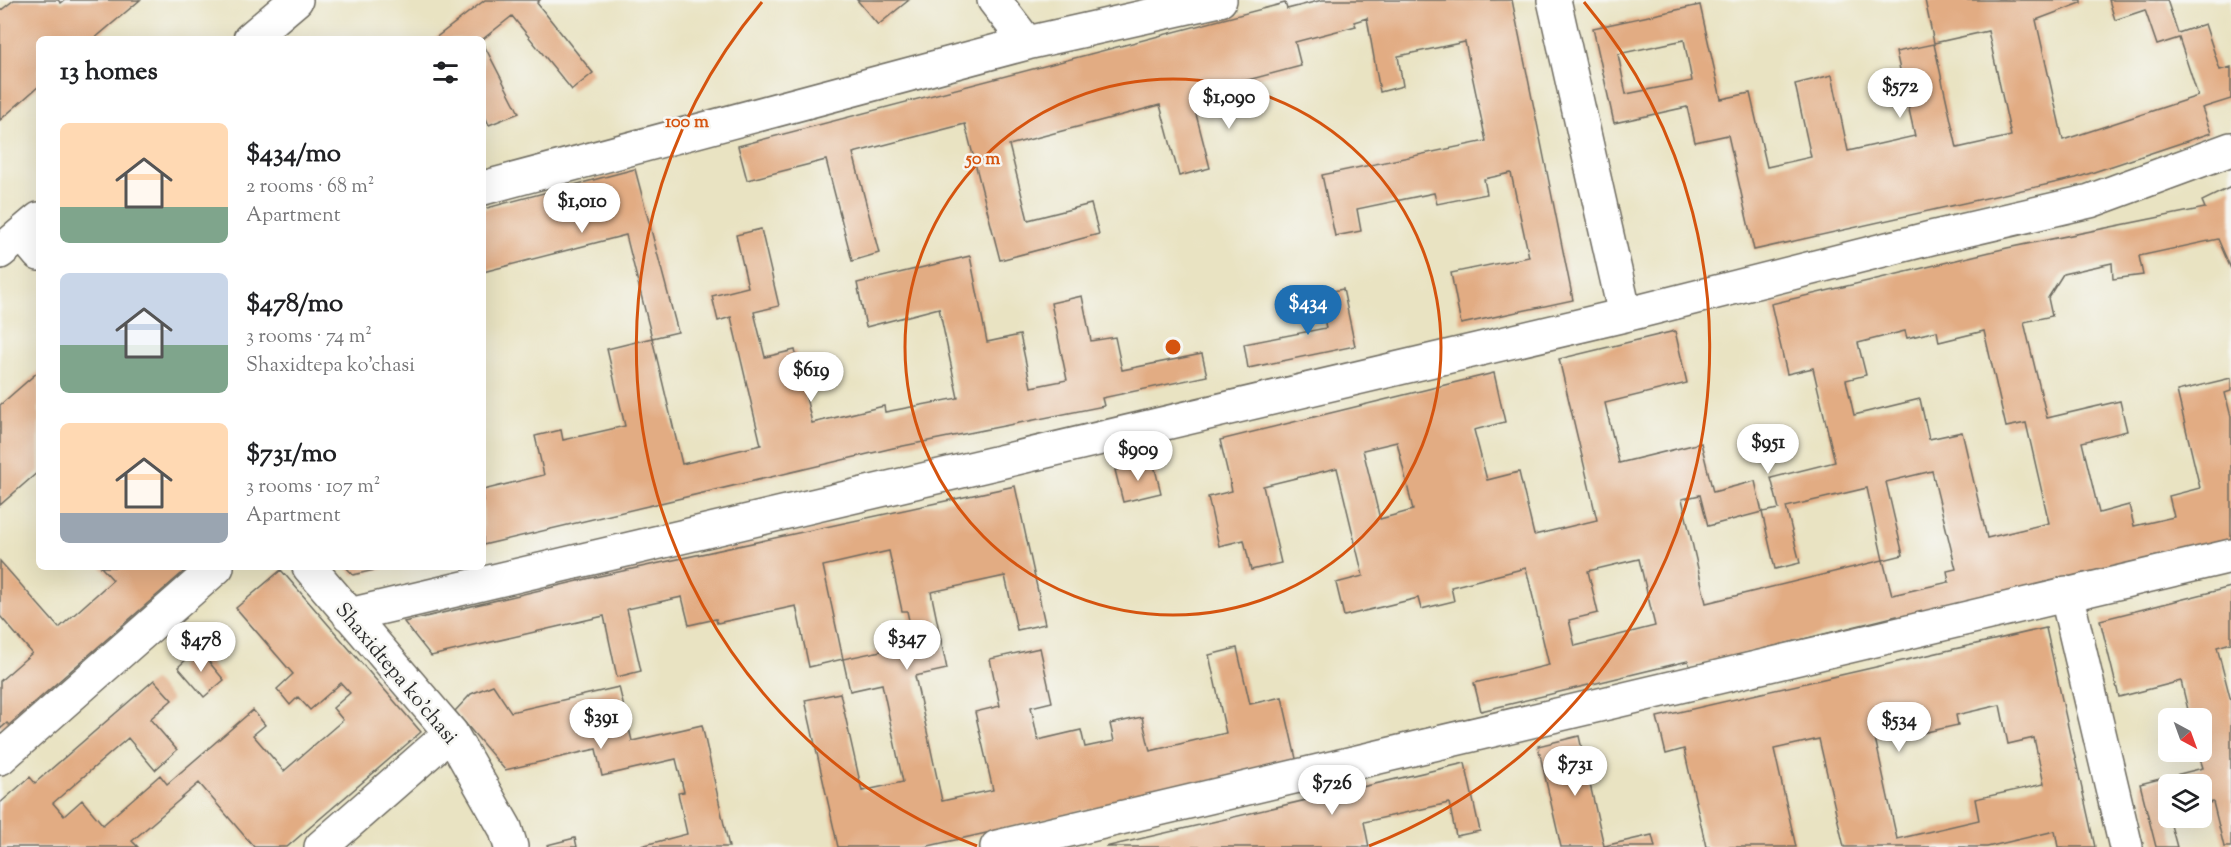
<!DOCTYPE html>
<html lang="en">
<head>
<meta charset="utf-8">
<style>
	:root { --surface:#fff; --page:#f2f2f2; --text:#202124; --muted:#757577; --accent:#1f6fb2 }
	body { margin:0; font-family:"Sorts Mill Goudy",serif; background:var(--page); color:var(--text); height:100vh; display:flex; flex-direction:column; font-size:22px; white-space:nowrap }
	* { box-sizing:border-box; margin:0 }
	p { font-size:20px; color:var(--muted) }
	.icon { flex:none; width:33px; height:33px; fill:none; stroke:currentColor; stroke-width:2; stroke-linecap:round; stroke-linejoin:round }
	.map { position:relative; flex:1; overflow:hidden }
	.panel { position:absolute; left:36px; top:36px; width:450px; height:534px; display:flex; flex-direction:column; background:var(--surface); border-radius:9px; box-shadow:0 6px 24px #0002 }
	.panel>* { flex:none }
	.needle { width:39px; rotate:139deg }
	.controls { position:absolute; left:2158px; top:708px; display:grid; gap:12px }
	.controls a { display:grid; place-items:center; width:54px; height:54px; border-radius:9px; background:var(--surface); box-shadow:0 6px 24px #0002; font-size:30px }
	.price { position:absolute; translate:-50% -51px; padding:0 14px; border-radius:21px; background:#fff; color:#222; font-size:20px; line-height:39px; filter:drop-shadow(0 2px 3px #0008) }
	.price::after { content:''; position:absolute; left:50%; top:36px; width:18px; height:14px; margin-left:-9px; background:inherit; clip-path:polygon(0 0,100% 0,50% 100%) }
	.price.selected { background:var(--accent); color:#fff }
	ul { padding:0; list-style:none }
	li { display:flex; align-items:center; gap:18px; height:150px; padding:0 24px }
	li span { display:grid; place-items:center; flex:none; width:168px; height:120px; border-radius:9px; color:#555 }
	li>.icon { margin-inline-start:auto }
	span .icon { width:72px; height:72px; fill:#fffc; stroke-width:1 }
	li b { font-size:26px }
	h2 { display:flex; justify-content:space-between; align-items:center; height:72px; padding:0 24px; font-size:26px }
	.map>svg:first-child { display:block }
</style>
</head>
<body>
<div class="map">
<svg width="2231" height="847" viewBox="0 0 2231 847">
	<rect width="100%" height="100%" fill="#f6f6f2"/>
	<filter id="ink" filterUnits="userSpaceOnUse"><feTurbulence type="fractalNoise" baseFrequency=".0167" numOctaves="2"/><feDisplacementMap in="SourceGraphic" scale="12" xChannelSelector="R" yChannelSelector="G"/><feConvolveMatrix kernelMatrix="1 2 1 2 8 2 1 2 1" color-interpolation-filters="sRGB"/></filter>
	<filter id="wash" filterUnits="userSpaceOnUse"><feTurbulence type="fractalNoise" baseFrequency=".008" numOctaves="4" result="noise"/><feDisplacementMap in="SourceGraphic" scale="24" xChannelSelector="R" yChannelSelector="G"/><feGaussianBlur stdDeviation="1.35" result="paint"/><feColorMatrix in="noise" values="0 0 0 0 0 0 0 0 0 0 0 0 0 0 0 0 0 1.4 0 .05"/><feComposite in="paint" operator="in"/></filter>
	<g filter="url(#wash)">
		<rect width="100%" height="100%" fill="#e9e3c2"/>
		<g id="blocks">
			<path fill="#e2ac83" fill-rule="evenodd" d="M14,0H58L61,3L65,0H140L94,39H39V86L0,120V11Z
				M485,0H540L537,3L593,73L572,90L512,16L483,39H434Z
				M857,0H909L878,25Z
				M1322,0H1512L1573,300L1461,324L1451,273L1529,257L1511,173L1484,179L1487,194L1437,204L1434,193L1357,209L1361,231L1335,236L1322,175L1486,141L1465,42L1398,56L1403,86L1380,92L1367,18L1354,22L1356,26L1295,42L1301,66L1191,95L1210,168L1179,176L1160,105L1009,145L1028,220L1091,204L1099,234L1000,260L965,124L853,153L879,253L852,261L826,160L747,180L738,146L1285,3L1287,9Z
				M1925,0H2081V3L2036,20L2063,140L2198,96L2179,38L2157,45L2145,10L2115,20L2109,0H2167L2178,33L2205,24L2220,70L2231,67V99L2202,108L2211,133L2076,178L1754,250L1728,135L1695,142L1687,107L1614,123L1593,28L1700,5L1721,99L1750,93L1767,167L1811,157L1795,84L1832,75L1848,151L1915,136L1896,52L1934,44L1957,148L2011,136L1988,31L1934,43ZM1684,40L1692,81L1626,94L1618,54Z
				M483,43L519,113L489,125L483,112Z
				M635,169L678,332L652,338L626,235L483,272V209Z
				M2231,187V269L2218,239L2139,256L2143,275L2113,279L2112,263L2063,274L2048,298L2052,316L2024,322L2047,418L2120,401L2127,431L2082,442L2099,513L2129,505L2134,526L2174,517L2169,496L2200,488L2177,391L2231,378V391L2225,393L2231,417V545L1898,623L1897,616L1690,667L1688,661L1481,711L1474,683L1549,665L1526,568L1451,587L1454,601L1421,609L1418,598L1344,616L1336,583L1363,576L1337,468L1263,486L1281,563L1251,570L1244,540L1219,546L1208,497L1232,491L1220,440L1494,373L1505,422L1474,430L1487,480L1519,472L1534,535L1597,520L1559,359L1675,331L1687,383L1605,403L1619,463L1701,443L1713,492L1755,481L1762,512L1708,526L1700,495L1682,499L1706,603L1883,560L1867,488L1786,507L1800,563L1775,569L1762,512L1779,509L1771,478L1835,462L1813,368L1787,374L1771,304L2007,248L2205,208L2202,201ZM1905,331L1907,338L1937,331L1939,342L1984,331L2006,427L2026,423L2049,523L1987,538L1962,432L1929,439L1920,399L1854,415L1846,380L1866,375L1858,343ZM1397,442L1413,510L1380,519L1363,450ZM1932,471L1956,569L1947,571L1949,582L1892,595L1883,560L1903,555L1886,482ZM1639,559L1655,626L1575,646L1569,620L1598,613L1588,571Z
				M761,229L779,306L754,312L765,357L795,350L812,423L884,406L885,412L958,398L939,308L866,327L857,283L970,256L987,342L1020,335L1031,387L1067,380L1051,303L1082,296L1091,341L1115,337L1122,370L1202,354L1207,376L1102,398L1104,406L893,448L483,545V490L544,475L535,436L561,430L563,440L625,426L607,349L652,338L682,464L761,445L731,317L718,321L712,296L748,287L736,235Z
				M1343,289L1355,346L1248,368L1244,344L1326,328L1319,294Z
				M39,371V471L0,505V405Z
				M1153,461L1161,493L1123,502L1115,470Z
				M1015,486L1045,624L1017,630L1005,576L931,592L947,669L915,676L942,801L993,790L975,712L1000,706L990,659L1040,648L1052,702L1031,707L1038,740L1081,730L1085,747L1114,741L1110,724L1142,717L1150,751L1226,733L1209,655L1237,648L1250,704L1282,697L1297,763L924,847H838L805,700L840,693L862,791L903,782L882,684L850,691L843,659L914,644L907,611H902L889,551L823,566L843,659L809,667L796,606L717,623L716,619L689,625L682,597L627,609L641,671L617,677L604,616L431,656L404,622L595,577Z
				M0,561L59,628L113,580L101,567H189L9,725L7,723L0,729V681L32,653L0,616Z
				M346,567H384V568L353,575Z
				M281,570L421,732L287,847H254L199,783L132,841L138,847H0V803L30,777L35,783L154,680L172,700L150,719L177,750L155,770L128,738L53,803L64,816L82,800L103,825L160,775L167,784L253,710L265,725L253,735L284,771L343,720L333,708L350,693L341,683L310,710L298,697L290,705L277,689L293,674L236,608Z
				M2231,587V643L2217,647L2231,701V847H2224L2213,802L2202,805V784H2169V818L2177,847H2156L2140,784L2203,768L2198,752H2202V718H2190L2181,681L2119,697L2100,620Z
				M2046,628L2095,847H2058L2055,831L1987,847H1844L1819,739L1774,749L1796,847H1706L1684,749L1666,754L1657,717ZM2000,705L2008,744L2034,738L2044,784L1975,799L1979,820L1897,839L1875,738L1920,727L1922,733L1958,725L1956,715Z
				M198,649L224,680L204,697L178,667Z
				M493,685L511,712L619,687L632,741L702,725L729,847H637L687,834L678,793L684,792L676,759L602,776L596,749L505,770L455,711L471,694Z
				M1579,736L1604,846L1652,835L1655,847H1561L1538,746Z
				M1465,763L1480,831L1456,836L1449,803L1364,822L1369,847H1105Z
				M575,838L577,847H548L547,845Z"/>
		</g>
	</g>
	<g filter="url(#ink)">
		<use href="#blocks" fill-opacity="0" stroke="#6e6b60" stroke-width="1.5"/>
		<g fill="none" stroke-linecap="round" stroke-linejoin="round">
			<defs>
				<path id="street" d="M994,0L1027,43
					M1554,0L1625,315
					M483,188L1027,43L1220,0
					M22,234L39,254
					M309,567L451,733L505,828L511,847
					M2066,593L2126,847
					M349,615L1625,315L1931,238L2090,201L2231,149
					M0,758L217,567
					M321,847L451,733
					M997,847L2231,556"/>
				<path id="secondary" d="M250,39L296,0
					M0,252L39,219"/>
			</defs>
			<use href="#street" stroke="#6e6b60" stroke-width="36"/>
			<use href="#secondary" stroke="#6e6b60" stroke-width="36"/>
			<use href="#street" stroke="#fff" stroke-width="33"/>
			<use href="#secondary" stroke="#fff" stroke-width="33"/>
		</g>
	</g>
	<g fill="none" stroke="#d5540f" stroke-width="3">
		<circle cx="1173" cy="347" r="268"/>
		<path d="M977 846A536 536 0 0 1 762 2M1584 2A536 536 0 0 1 1369 846"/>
	</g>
	<g text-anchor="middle" stroke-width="5" stroke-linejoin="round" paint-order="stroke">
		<g font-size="21" fill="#2b2b2b" stroke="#f6f6f2">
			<text transform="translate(397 673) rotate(50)" y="7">Shaxidtepa ko'chasi</text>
		</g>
	</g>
	<circle cx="1173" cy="347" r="9" fill="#d5540f" stroke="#f6f6f2" stroke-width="3"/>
	<g font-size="18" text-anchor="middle" font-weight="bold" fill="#d5540f" stroke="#f6f6f2" stroke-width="5" stroke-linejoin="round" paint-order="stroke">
		<text x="687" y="127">100 m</text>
		<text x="983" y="164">50 m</text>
	</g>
</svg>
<div class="controls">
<a><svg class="needle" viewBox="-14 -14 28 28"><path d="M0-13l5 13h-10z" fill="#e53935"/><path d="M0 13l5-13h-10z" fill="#757577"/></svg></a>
<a><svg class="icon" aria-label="layers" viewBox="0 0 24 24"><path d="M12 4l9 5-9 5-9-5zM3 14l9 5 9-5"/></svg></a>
</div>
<b class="price" style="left:1900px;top:119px">$572</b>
<b class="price" style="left:1229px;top:130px">$1,090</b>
<b class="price" style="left:582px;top:234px">$1,010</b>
<b class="price selected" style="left:1308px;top:336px">$434</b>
<b class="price" style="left:811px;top:403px">$619</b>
<b class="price" style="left:1768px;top:475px">$951</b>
<b class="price" style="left:1138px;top:482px">$909</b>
<b class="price" style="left:907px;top:671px">$347</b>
<b class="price" style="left:201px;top:673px">$478</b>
<b class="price" style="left:601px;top:750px">$391</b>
<b class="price" style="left:1899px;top:753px">$534</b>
<b class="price" style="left:1575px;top:797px">$731</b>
<b class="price" style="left:1332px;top:816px">$726</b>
<section class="panel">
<h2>13 homes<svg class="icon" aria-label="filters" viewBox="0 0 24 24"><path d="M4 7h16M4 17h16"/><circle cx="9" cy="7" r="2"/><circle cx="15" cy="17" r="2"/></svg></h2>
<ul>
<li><span style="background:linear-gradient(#ffd9b3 70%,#7fa58c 0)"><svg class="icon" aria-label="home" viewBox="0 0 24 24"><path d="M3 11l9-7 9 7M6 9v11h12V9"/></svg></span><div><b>$434/mo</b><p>2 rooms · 68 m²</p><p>Apartment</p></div></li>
<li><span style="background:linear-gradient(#c9d6e8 60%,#7fa58c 0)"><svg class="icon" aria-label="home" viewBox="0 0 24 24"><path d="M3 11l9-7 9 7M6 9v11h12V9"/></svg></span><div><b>$478/mo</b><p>3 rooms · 74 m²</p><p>Shaxidtepa ko'chasi</p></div></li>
<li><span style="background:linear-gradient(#ffd9b3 75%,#9aa5b1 0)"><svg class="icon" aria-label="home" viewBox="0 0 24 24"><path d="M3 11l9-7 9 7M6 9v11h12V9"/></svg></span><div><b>$731/mo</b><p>3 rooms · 107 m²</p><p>Apartment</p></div></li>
</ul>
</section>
</div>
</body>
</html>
